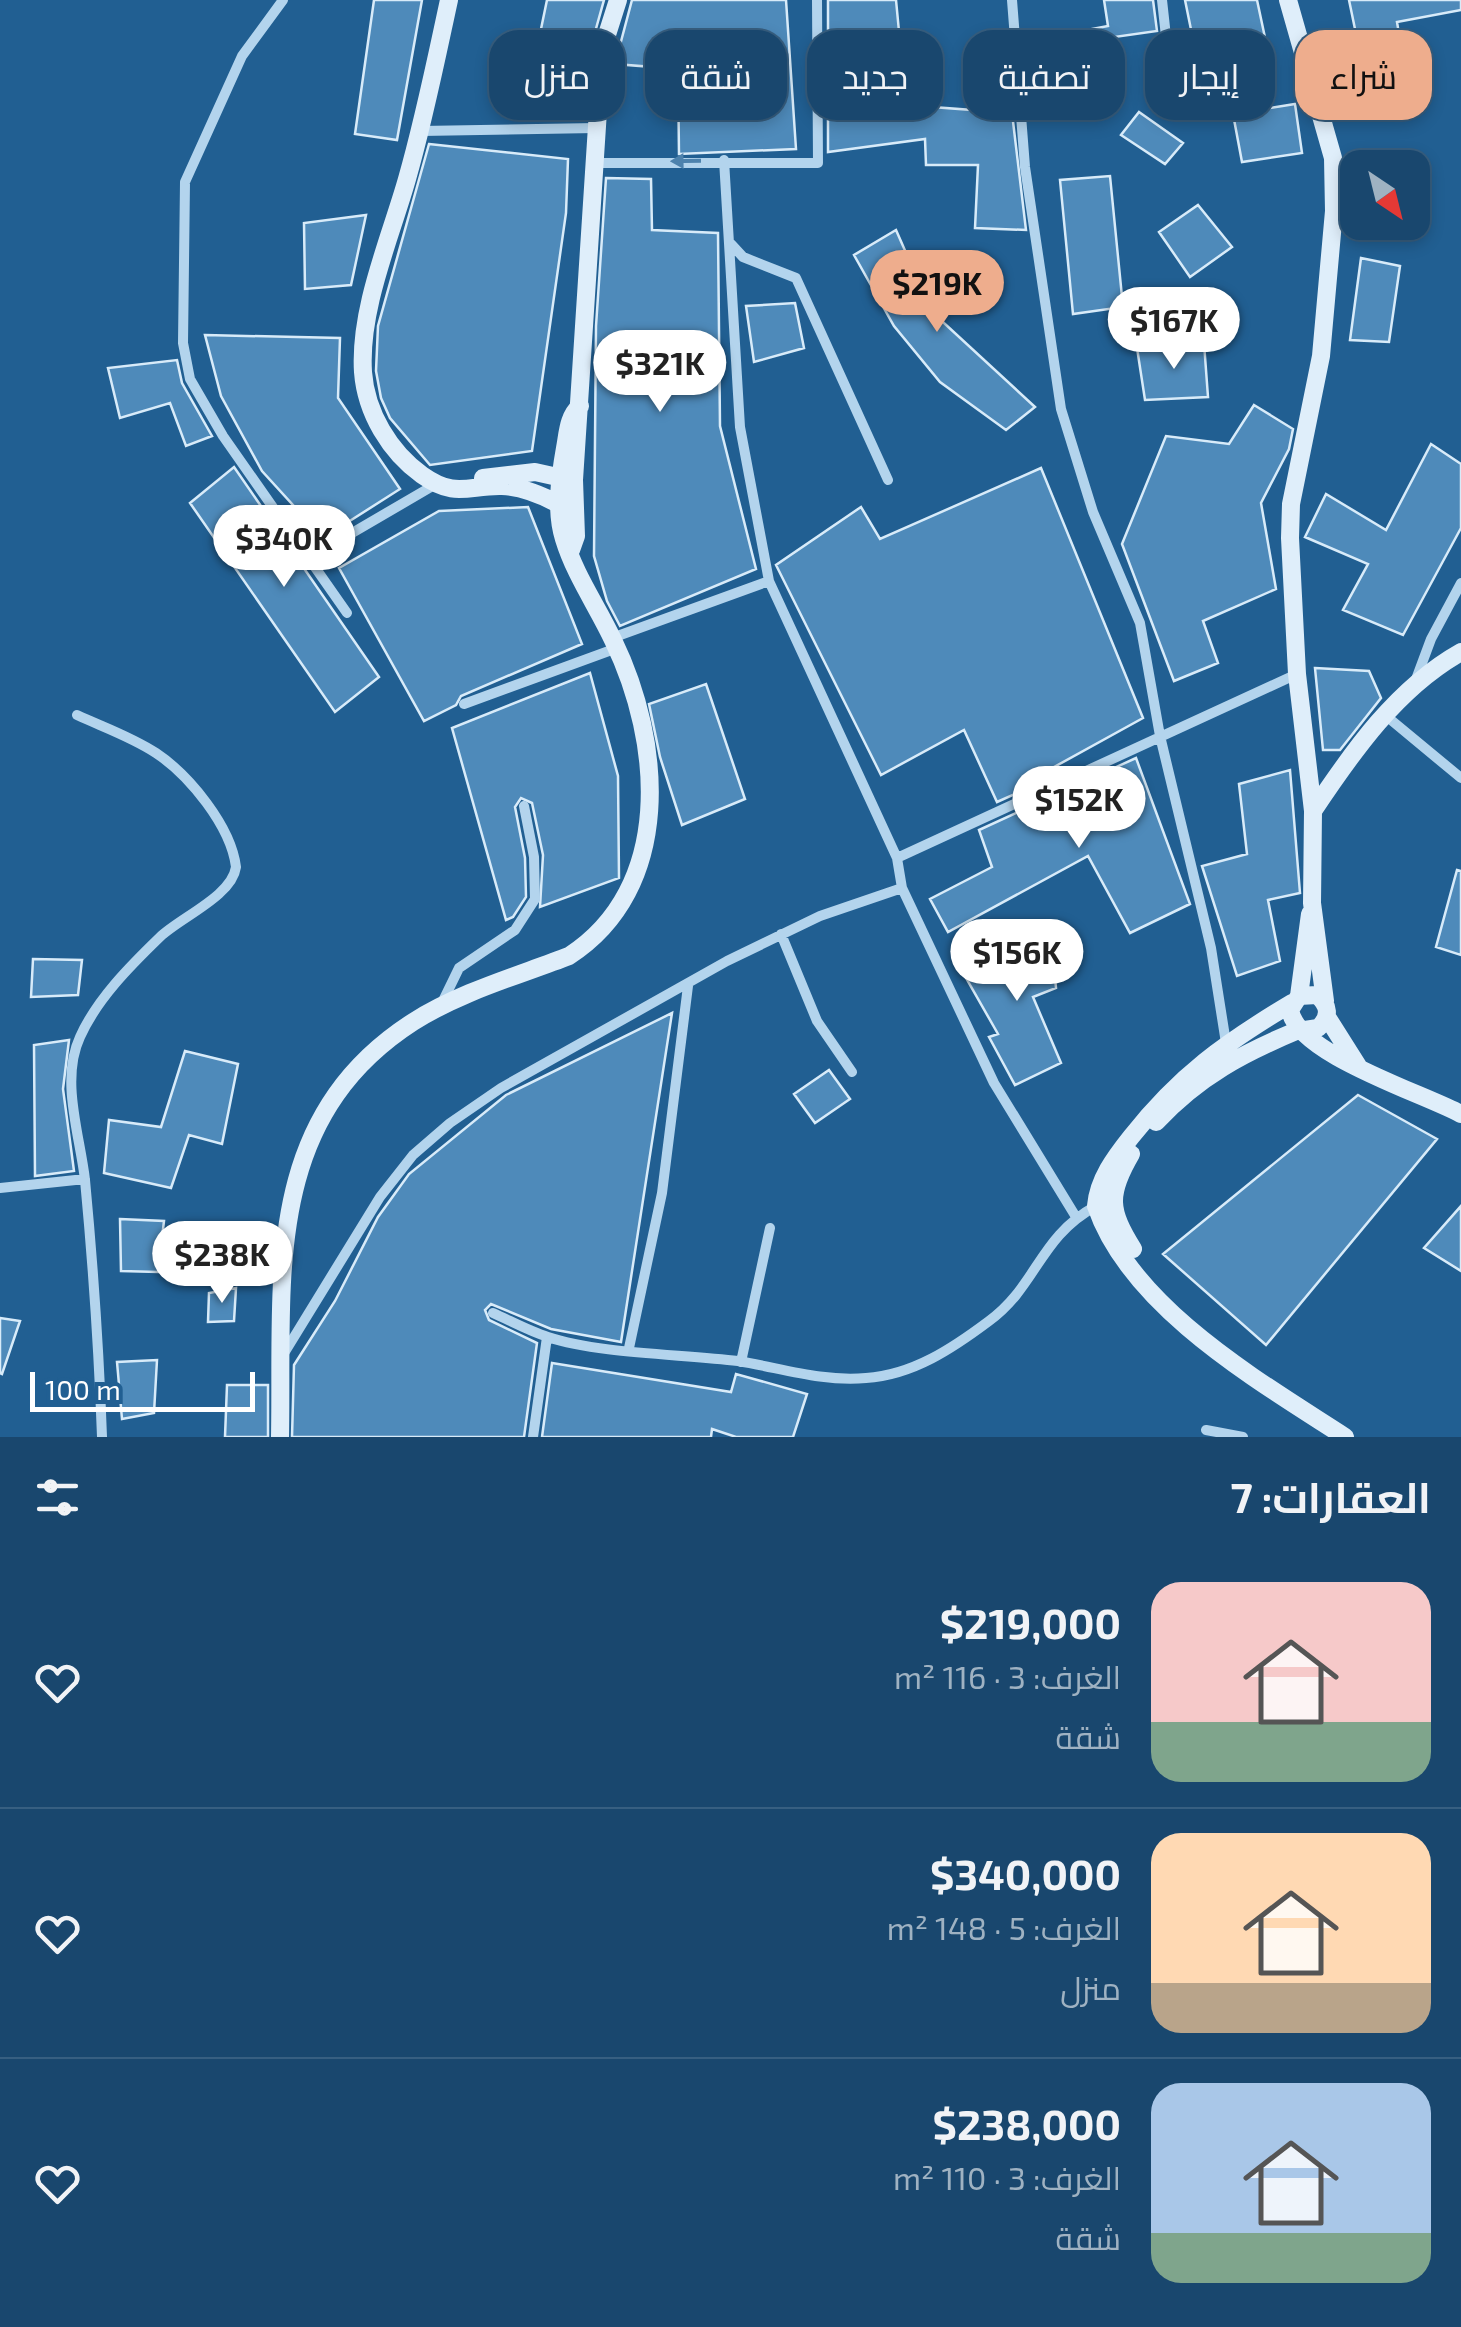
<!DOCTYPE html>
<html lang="ar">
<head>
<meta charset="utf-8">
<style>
	:root { --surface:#19476e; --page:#224e73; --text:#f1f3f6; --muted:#9fb2c2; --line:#375f81; --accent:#eead8d }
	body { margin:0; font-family:"Exo 2",Cairo,sans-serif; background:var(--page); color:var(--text); direction:rtl; height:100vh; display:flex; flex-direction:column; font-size:38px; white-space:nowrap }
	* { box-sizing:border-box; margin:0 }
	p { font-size:32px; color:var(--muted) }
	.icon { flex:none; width:55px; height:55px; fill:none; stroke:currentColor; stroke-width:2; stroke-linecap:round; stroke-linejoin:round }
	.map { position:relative; height:1437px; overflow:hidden; direction:ltr }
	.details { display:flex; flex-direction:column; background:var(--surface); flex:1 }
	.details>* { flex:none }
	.top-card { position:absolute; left:30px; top:30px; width:1402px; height:90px; direction:rtl; display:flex; gap:20px }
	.needle { width:65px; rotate:145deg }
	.controls { position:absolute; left:1340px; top:150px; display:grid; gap:20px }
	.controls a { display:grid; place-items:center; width:90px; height:90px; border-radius:20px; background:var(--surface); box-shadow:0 5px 15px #0003,0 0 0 2px var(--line); font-size:50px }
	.scale { position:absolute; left:30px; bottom:25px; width:225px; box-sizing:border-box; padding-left:10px; border:5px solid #fff; border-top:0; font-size:28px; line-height:35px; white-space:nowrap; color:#fff; -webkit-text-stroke:8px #215f92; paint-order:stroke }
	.price { position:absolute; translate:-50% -85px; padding:0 22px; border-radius:35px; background:#fff; color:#222; font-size:32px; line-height:65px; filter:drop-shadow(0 2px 5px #0008) }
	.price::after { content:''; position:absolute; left:50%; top:60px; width:30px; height:22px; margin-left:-15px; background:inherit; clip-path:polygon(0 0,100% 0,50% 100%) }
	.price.current { background:var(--accent); color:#111 }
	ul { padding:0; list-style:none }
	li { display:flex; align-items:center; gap:30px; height:250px; padding:0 30px }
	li+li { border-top:2px solid var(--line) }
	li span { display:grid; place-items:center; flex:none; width:280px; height:200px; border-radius:30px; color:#555 }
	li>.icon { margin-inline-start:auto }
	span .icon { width:120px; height:120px; fill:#fffc; stroke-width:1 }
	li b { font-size:42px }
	h2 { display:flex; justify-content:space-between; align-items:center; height:120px; padding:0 30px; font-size:42px }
	.tag { padding:0 35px; border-radius:30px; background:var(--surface); box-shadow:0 5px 15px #0003,0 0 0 2px var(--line); font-size:35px; line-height:90px }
	.tag.current { background:var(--accent); color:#111 }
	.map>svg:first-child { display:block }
</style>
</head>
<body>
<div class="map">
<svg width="1461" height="1437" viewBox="0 0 1461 1437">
	<rect width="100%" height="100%" fill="#215f92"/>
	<path fill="#4e8aba" stroke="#d8ebf9" stroke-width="2.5" d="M374,0H422L397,140L355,134Z
		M547,0H604L571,118L523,116Z
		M632,0H786L796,149L679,154L678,69L615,64Z
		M828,0H896L906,105L1012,113L1026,230L975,228L978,165H926L925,139L828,152Z
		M1104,0H1153L1157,31L1100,39L1104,88L1034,95L1029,41L1108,26Z
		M1185,0H1257L1267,47L1197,59Z
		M1349,0H1461V10L1397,22L1409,94L1332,109L1314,45L1355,29Z
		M1295,104L1302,153L1242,162L1233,114Z
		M1139,112L1183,143L1165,164L1121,135Z
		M429,144L568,159L566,213L532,451L430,465L390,418L381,398L376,371L378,326Z
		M1110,176L1123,307L1073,314L1060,180Z
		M606,178L651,179L652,230L718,233L720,426L756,569L620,626L607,601L594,556L596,326Z
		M1198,205L1232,247L1190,277L1159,232Z
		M366,215L351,285L305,289L304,223Z
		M896,230L932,312L1035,407L1006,430L940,382L894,326L854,255Z
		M1361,258L1400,266L1389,342L1350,340Z
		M795,303L804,348L754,362L746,306Z
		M205,335L340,338L338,398L400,489L323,538L262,471L221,396Z
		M1204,343L1208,397L1145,400L1137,348Z
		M177,360L182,383L212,436L186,446L170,403L120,418L108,368Z
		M1254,405L1293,429L1289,449L1261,503L1276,589L1203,621L1218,663L1174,681L1122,544L1166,436L1229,444Z
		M1431,444L1461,464V528L1403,635L1343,610L1368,564L1305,537L1326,494L1386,530Z
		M234,467L379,677L335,712L190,503Z
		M1041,468L1143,718L1036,777L1040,783L997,802L964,730L881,775L776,565L861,507L880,539Z
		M528,507L582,644L461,696L456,705L424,721L339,568L439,511Z
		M1315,668L1369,671L1381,698L1340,750H1323Z
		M590,673L618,776L619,878L540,907L543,855L532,803L521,798L515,807L525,858L526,897L513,917L506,920L452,728Z
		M706,684L745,799L682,825L660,757L649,704Z
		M1136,758L1190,904L1130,933L1088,856L948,932L930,899L992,867L979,830Z
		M1290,770L1300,893L1268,900L1280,961L1237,976L1202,866L1247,854L1239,784Z
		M1457,870L1461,871V955L1436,947Z
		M1051,937L1056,988L1033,997L1061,1063L1015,1085L989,1037L998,1034L957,962Z
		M33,959L82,960L78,995L31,997Z
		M672,1013L621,1342L551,1329L491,1304L485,1310L489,1320L537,1343L524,1437H292L294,1365L335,1301L378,1217L409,1174L506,1095Z
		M69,1040L63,1089L74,1171L35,1176L34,1045Z
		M185,1051L238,1064L222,1144L189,1135L171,1188L104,1173L109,1120L161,1127Z
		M829,1070L850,1099L815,1123L794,1094Z
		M1358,1095L1437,1139L1266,1345L1163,1254Z
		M1461,1206V1271L1424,1248Z
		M120,1219L164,1221L158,1272L121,1271Z
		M236,1288L234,1321L208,1322L209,1293Z
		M0,1318L20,1321L2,1374L0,1373Z
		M157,1360L154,1413L122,1419L117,1362Z
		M552,1363L731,1392L736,1374L807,1394L793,1437H736L712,1429L711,1437H542Z
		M227,1385H268V1437H225Z"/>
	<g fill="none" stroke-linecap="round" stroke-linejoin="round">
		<path stroke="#b3d4ed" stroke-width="10" d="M283,0L242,56L185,182L183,343L190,379L223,436L347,613
			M1012,0L1025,167L1061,409L1093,512L1140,623L1160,736L1211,948L1226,1043
			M1162,0L1170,73
			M421,131L596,128
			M724,160L740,427L769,581L897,858L902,888L994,1083L1076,1217
			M593,163H818L817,0
			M731,244L743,257L796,278L888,480
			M311,557L436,484
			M612,638L769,581
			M1415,682L1431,639L1461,583
			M464,704L617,648
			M77,715C103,727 132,737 156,753C189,775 231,826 236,867C232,896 181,917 160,937C130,966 97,999 80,1037C60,1080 80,1135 85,1180C93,1265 99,1351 102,1437
			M1385,715L1461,778
			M897,858L1297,674
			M781,934L817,1021L852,1072
			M441,1005L459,968L515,930L535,899L534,857L524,806
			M0,1188L85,1179
			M493,1313C511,1321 529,1331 548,1337C598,1354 683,1354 738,1361C781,1368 822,1382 866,1378C913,1375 953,1348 989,1321C1037,1286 1039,1237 1096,1206
			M629,1348L662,1193L688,986
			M283,1355L380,1197L413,1155L450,1123L501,1088L727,961L820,916L902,888
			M741,1362L770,1228
			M1206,1430L1243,1437
			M533,1437L547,1337"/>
		<path stroke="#dfeefa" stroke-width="18" d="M449,0C436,60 424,120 407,179C390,239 359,309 363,372C366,413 390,452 422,475C456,499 468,485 502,486C523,487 542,495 560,505
			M1288,0L1333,158L1334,211L1321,356L1291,504L1290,538L1297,674L1313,811L1312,903L1325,1001
			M483,478L535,472L571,480
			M571,550L576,536L574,480L600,80L605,41L618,0
			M1313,811C1353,751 1397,688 1461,652
			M1299,996L1310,914
			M1292,1003C1225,1043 1180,1075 1131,1137C1115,1157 1098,1180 1096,1206C1131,1308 1259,1381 1345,1437
			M1327,1017L1358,1066
			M1305,1030L1318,1028C1331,1017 1329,1005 1317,995L1299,996L1290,1010C1297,1054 1422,1093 1461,1114
			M1156,1122C1199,1076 1243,1053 1301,1029
			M1131,1154C1107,1195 1109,1210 1133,1249
			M280,1437C283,1279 261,1120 413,1022C460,992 517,976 569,956C674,888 663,743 613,640C597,606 575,575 564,539C555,511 560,476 565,448C568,432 568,417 580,406"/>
	</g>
	<defs><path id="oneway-solid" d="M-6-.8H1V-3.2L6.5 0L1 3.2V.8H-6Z" transform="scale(2.5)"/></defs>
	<use fill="#4d82ad" href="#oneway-solid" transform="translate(686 161) rotate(179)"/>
</svg>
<div class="controls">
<a><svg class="needle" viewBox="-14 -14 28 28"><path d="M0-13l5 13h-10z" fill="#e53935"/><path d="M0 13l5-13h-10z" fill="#9fb2c2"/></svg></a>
</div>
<div class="scale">100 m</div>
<b class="price current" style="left:937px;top:335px">$219K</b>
<b class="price" style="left:1174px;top:372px">$167K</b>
<b class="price" style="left:660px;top:415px">$321K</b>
<b class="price" style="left:284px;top:590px">$340K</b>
<b class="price" style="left:1079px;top:851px">$152K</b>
<b class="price" style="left:1017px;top:1004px">$156K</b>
<b class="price" style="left:222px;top:1306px">$238K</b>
<div class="top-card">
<a class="tag current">شراء</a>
<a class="tag">إيجار</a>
<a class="tag">تصفية</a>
<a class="tag">جديد</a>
<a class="tag">شقة</a>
<a class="tag">منزل</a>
</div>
</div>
<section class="details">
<h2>العقارات: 7<svg class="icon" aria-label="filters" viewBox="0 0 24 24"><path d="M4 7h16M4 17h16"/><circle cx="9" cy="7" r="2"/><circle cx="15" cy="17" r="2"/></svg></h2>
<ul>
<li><span style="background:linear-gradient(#f6c9c9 70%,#7fa58c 0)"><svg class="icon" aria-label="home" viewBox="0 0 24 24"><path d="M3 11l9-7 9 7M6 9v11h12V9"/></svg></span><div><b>$219,000</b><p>الغرف: 3 · 116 m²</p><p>شقة</p></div><svg class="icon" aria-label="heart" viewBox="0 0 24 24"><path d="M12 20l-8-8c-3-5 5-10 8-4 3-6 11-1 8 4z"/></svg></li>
<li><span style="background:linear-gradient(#ffd9b3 75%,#b9a48a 0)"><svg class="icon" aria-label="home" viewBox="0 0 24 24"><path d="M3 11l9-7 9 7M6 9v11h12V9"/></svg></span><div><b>$340,000</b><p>الغرف: 5 · 148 m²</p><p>منزل</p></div><svg class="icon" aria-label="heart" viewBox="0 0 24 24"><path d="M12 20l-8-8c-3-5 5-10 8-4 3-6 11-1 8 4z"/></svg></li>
<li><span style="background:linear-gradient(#a9c7e8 75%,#7fa58c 0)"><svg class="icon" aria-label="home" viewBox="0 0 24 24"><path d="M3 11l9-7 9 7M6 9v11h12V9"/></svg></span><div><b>$238,000</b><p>الغرف: 3 · 110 m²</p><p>شقة</p></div><svg class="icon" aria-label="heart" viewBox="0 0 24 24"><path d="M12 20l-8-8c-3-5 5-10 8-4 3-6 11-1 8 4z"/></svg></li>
</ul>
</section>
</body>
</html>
